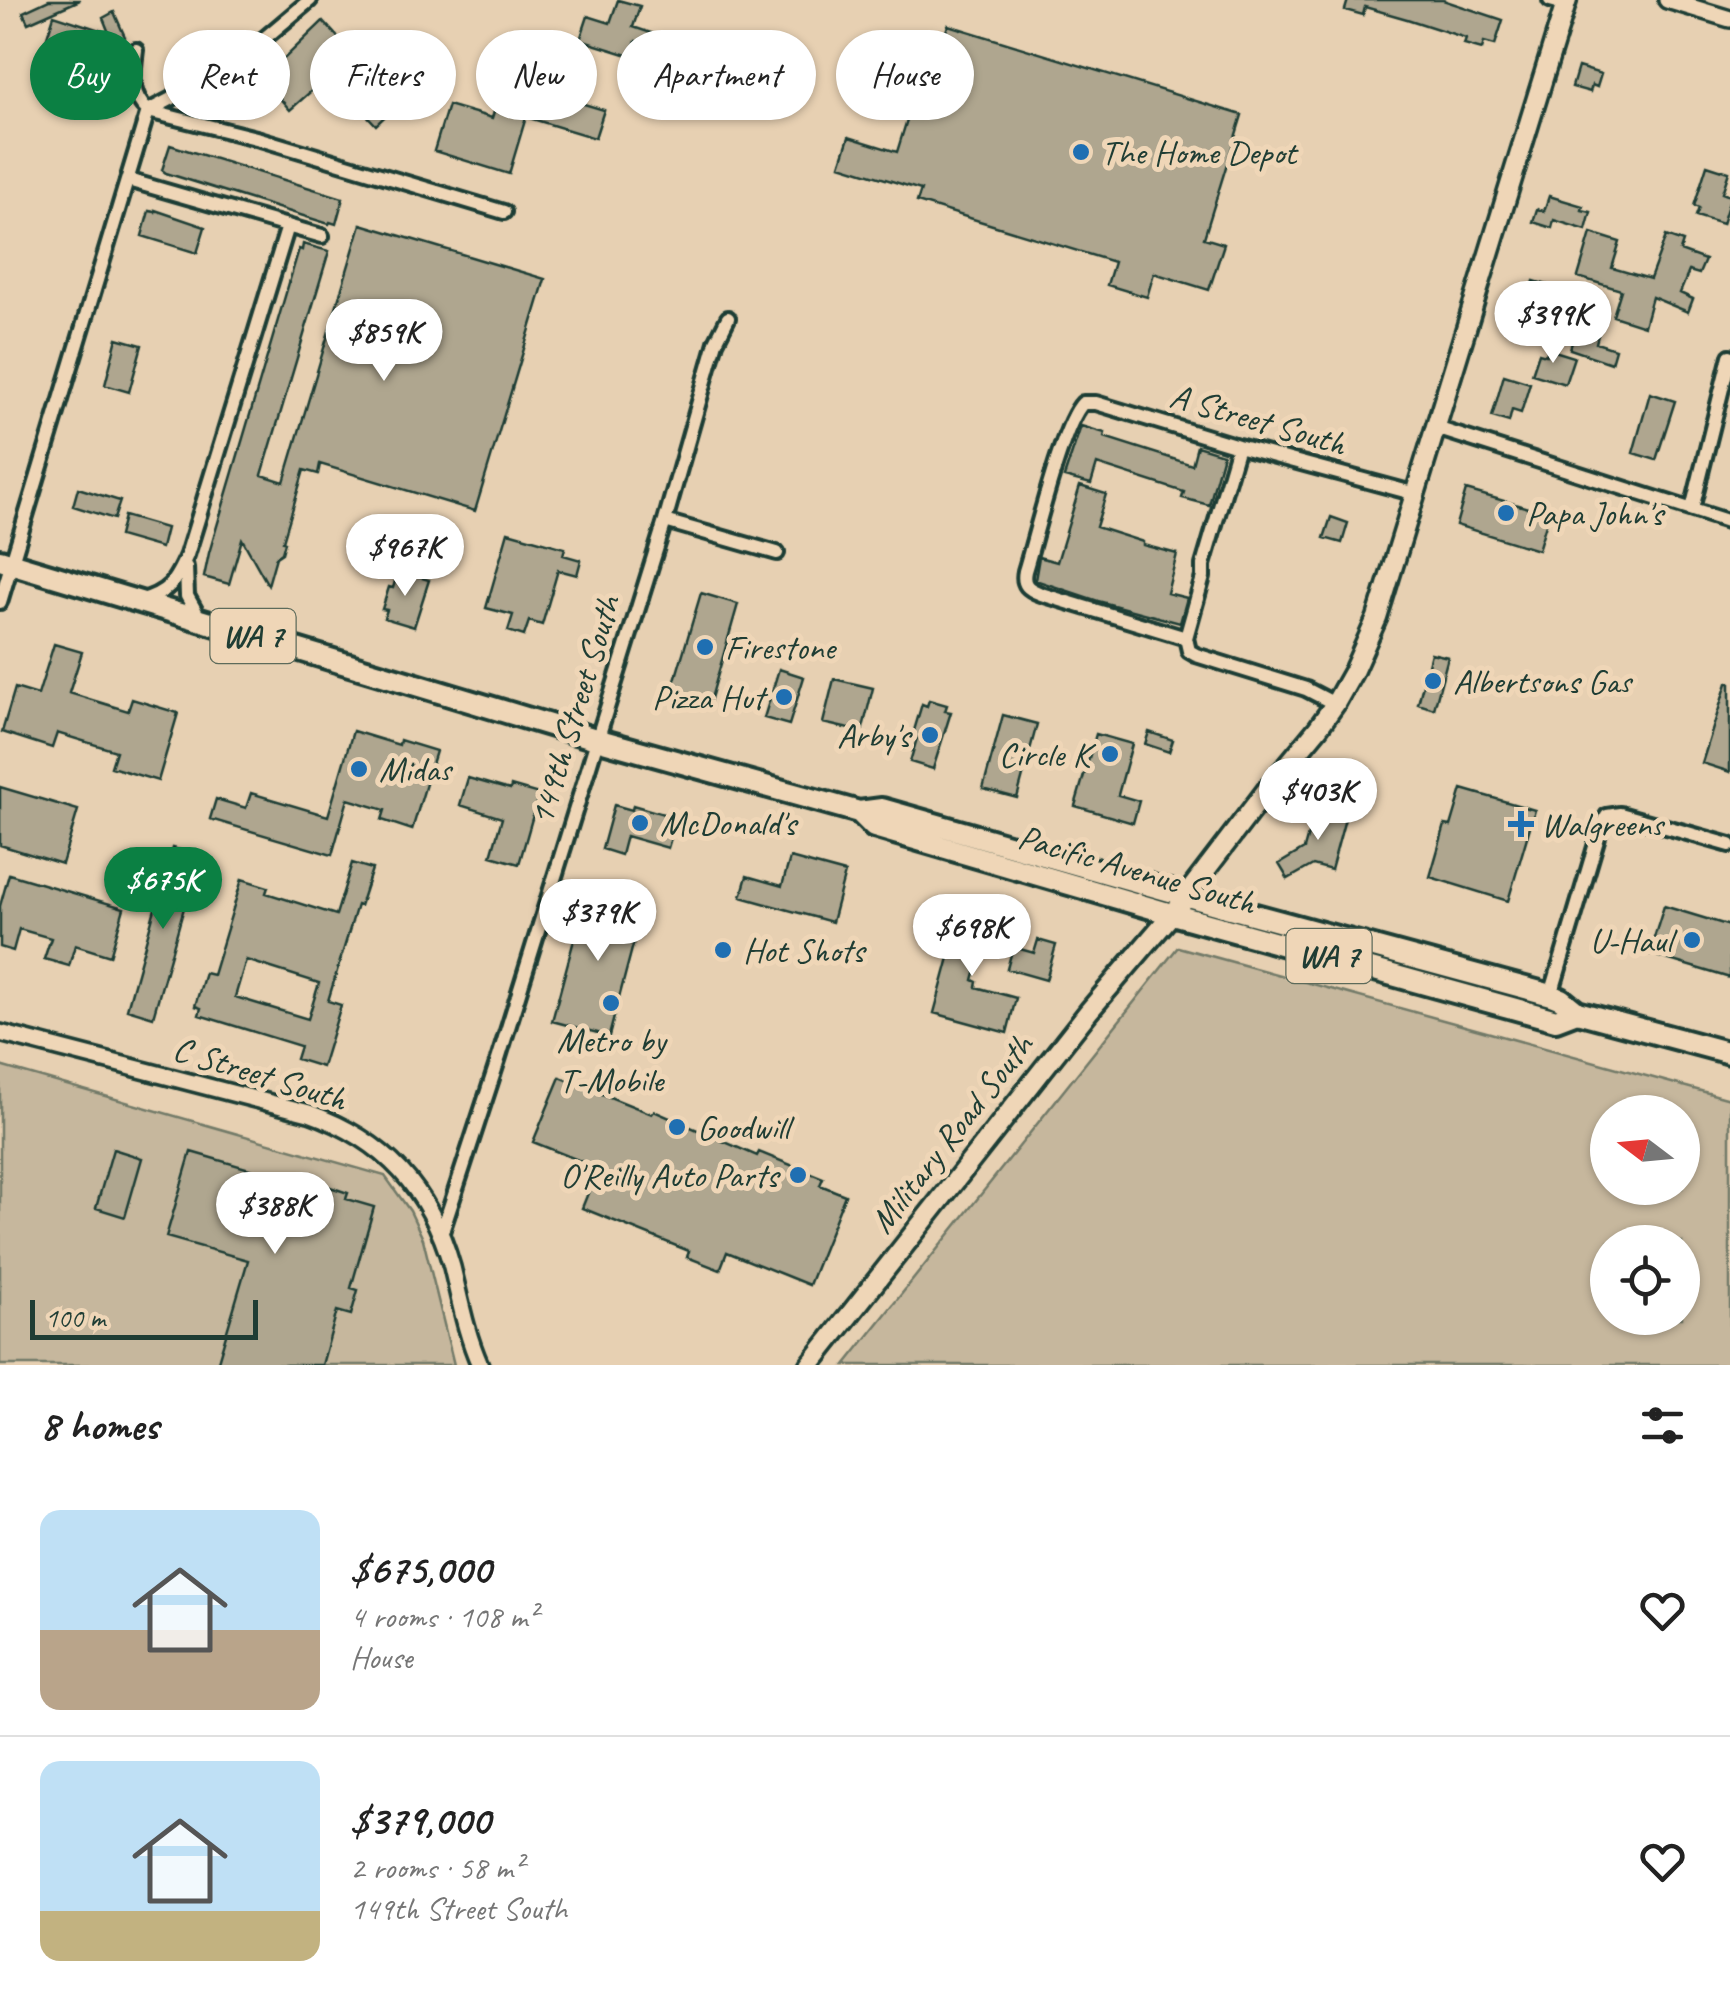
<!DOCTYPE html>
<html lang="en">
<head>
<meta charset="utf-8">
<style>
	:root { --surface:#fff; --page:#f2f2f2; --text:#222; --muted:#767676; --line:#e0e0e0; --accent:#0b8043 }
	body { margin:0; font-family:Caveat,sans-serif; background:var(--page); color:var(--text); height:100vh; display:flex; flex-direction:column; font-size:38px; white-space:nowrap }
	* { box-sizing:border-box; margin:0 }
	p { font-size:32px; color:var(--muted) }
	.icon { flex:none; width:55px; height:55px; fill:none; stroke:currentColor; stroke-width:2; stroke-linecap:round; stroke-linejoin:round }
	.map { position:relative; height:1365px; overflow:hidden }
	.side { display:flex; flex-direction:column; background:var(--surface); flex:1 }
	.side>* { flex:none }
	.top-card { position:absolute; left:30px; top:30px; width:1000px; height:90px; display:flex; gap:20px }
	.needle { width:65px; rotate:286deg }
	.buttons { position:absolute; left:1590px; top:1095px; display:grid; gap:20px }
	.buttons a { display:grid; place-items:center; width:110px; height:110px; border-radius:50%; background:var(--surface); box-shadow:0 2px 8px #0004; font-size:50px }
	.scale { position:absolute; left:30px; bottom:25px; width:228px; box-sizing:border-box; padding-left:10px; border:5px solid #1f3d34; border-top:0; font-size:28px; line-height:35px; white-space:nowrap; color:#1f3d34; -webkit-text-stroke:8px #efd6b7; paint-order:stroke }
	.price { position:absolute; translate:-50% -85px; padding:0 22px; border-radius:35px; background:#fff; color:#222; font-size:32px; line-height:65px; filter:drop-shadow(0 2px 5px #0008) }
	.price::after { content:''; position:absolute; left:50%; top:60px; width:30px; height:22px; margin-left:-15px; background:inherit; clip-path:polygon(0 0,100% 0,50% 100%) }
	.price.active { background:var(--accent); color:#fff }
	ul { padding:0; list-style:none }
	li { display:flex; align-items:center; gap:30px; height:250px; padding:0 40px }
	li+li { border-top:2px solid var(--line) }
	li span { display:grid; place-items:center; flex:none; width:280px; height:200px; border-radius:20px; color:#555 }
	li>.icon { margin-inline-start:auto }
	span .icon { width:120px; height:120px; fill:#fffc; stroke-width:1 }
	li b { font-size:42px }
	h2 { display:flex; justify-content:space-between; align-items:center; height:120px; padding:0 40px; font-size:42px }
	.tag { padding:0 35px; border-radius:45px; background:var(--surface); box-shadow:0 2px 8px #0004; font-size:35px; line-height:90px }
	.tag.active { background:var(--accent); color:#fff }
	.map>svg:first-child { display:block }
</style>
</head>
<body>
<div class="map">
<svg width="1730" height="1365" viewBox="0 0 1730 1365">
	<rect width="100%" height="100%" fill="#e7d0b2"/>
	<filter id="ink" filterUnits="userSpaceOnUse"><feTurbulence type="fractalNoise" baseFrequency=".01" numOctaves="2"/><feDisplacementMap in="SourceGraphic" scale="20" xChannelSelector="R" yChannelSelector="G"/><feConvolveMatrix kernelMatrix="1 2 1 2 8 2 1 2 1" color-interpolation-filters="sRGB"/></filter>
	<g filter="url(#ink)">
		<path fill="#c6b79d" stroke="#727a68" stroke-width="2.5" fill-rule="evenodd" d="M1178,947L1730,1099V1365H845ZM1608,1112H1682V1188H1608ZM1608,1242H1682V1318H1608Z
			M0,1066L385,1176L410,1211L423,1239L454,1365H0Z"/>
		<path fill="#afa68f" stroke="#1f3d34" stroke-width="2.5" fill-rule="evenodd" d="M49,0H80L28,23L23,12Z
			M618,0L640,6L633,27L669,39L665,50L636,41L631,56L580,40L588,16L610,23Z
			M1348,0H1443L1503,20L1495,45L1484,42L1482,49L1464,44L1466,38L1407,19L1365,7L1363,15L1345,10Z
			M114,12L125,37L108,45L104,56L98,53L94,65L50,53L51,49L44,46L54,15L109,33L103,18Z
			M323,21L355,56L349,62L351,65L331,83L326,78L290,110L263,79Z
			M948,25L1242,115L1204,238L1224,244L1209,290L1154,273L1147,297L1107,285L1114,262L917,202L921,190L840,165L849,137L897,152L926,58L937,61Z
			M391,55L402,68L391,78L404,92L400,96L403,99L376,125L361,109L372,99L359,85Z
			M1578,67L1601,74L1597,87L1592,85L1590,92L1572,87Z
			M508,81L604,110L595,138L526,117L509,174L434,151L448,105L492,118L501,89L506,90Z
			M170,145L343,198L336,224L330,222L329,224L166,173L162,170Z
			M1707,165L1729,172L1722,193L1730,196V198L1722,224L1696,216L1699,208L1694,206Z
			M1549,196L1583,206L1582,210L1591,212L1586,230L1554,220L1552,228L1533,222L1537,209L1544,211Z
			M155,210L205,227L197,253L142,236L149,211L155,212Z
			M361,224L545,279L475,511L320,464L318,474L304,470L283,541L285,542L282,553L276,557L268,585L242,539L229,584L204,577L209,553L299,249L302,250L303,244L329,251L262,475L284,482Z
			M1591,233L1620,242L1612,268L1650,279L1666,236L1683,242L1680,251L1705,260L1699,274L1689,271L1680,293L1693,299L1688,312L1652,297L1644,326L1613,316L1621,290L1578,277Z
			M1534,281L1564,290L1560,303L1566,305L1561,322L1555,320L1551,332L1533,326L1540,302L1529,299Z
			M1576,329L1598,335L1596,343L1615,349L1611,363L1570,349Z
			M117,338L142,345L129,392L105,385Z
			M1548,349L1574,357L1565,384L1532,374L1539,353L1546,355Z
			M1504,375L1530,383L1521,413L1512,410L1509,422L1492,417Z
			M1650,393L1675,401L1656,460L1633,453Z
			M1081,426L1105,433L1104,437L1192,465L1197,446L1223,454L1209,505L1182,498L1184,492L1097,464L1091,484L1064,477Z
			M1080,486L1106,494L1096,527L1143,542V545L1177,554L1167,593L1187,598L1180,623L1098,601L1035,580L1039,557L1057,562Z
			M78,488L120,501L114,519L73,506Z
			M1466,490L1549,514L1538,550L1456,525Z
			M124,516L166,528L161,548L119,536Z
			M1331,517L1348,523L1342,543L1324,538Z
			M508,532L565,548L563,555L581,560L577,575L558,570L542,625L529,621L524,636L508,631L513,615L486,608Z
			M398,571L429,580L414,627L384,618L387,610L382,609L389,587L393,588Z
			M701,593L738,604L710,702L672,690Z
			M54,644L82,652L69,693L128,711L132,699L178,713L158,781L111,767L116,751L57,733L52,748L2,732L15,688L38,695Z
			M1431,653L1448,657L1434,709L1418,704Z
			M779,669L804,677L789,725L764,718Z
			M834,679L873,688L862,732L823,723Z
			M1727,683H1730V772L1702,763Z
			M929,700L947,705L945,711L951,712L933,769L910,762L918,735L913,734L922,704L927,706Z
			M1003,715L1037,724L1017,798L983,789Z
			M353,731L399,745L400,740L436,751L412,830L382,820L385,810L348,799L332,855L210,819L216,799L246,808L251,793L328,816Z
			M1149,732L1173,740L1169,752L1145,744Z
			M1096,734L1132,744L1118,795L1139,801L1133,823L1075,806Z
			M468,778L510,790L511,786L539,794L519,864L491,856L502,818L460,805Z
			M0,787L78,810L62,864L0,845Z
			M1462,789L1535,810L1508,901L1430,877L1445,825L1451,826Z
			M614,805L632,810L633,805L674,817L670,830L673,831L668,848L626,836L621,855L602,849Z
			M1316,806L1346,815L1331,870L1313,865L1288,879L1279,864L1304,849Z
			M172,848L199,855L153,1017L127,1009Z
			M790,858L845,873L832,922L741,897L747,876L782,886Z
			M352,863L372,869L360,906L357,905L328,1001L341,1005L322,1067L296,1059L300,1046L199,1015L201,1008L195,1006L205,973L213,975L242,879L268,887L266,893L336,915ZM246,960L319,983L308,1019L235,997Z
			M9,874L124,908L110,956L75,945L69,966L44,959L51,938L19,929L13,951L0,947V906Z
			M587,892L643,907L609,1036L552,1021Z
			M963,906L991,913L973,980L977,982L976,987L1016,998L1007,1033L934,1013Z
			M1664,906L1730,926V978L1649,954Z
			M1038,940L1056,945L1046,980L1007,969L1013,947L1034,953Z
			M560,1077L652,1114L654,1111L757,1156L759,1152L823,1178L820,1185L845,1195L809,1285L727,1252L720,1270L687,1257L689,1251L582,1208L598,1168L533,1142Z
			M113,1149L142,1158L125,1217L96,1208Z
			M191,1152L329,1192L330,1187L348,1193L346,1199L374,1207L351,1288L358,1290L351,1315L337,1311L322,1365H217L248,1260L166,1237Z"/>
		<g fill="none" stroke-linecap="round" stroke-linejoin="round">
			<defs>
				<path id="minor" d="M1550,0L1565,4
					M136,50C133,74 129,94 148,111L260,139L504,212
					M148,111L213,77L240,59L310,0
					M128,180L322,236
					M1436,428L1730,522
					M1692,509L1730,356
					M665,521L777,553
					M186,567L187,596L201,621
					M139,601C169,593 175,582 187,555L288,226
					M0,602L148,111
					M1186,638L1041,594C1028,589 1022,585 1025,571C1036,536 1062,424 1083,403H1096L1238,446L1416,494
					M1186,638L1203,577V565L1238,446
					M1186,638L1189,651L1196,655L1306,689L1335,704
					M1551,995L1600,830L1607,816L1620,814L1730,845
					M441,1235L499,1057L665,521L716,342L728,318"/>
				<path id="tertiary" d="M1667,0L1730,19
					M0,1033L309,1113C385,1140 430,1189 452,1267C460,1300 466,1334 480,1365"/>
				<path id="secondary" d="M810,1365L1089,1011L1172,914L1266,791L1318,728L1335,704L1353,672L1377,618L1567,0"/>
				<path id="primary" d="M0,560L596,739L859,812L882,809L1222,906L1551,995L1561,999L1577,1012L1730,1053
					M859,812L874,827L1172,914L1556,1020L1577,1012"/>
			</defs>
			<use href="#minor" stroke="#1f3d34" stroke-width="20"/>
			<use href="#tertiary" stroke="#1f3d34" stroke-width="22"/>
			<use href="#secondary" stroke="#1f3d34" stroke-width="25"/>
			<use href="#primary" stroke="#1f3d34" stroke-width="28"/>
			<use href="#minor" stroke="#efd6b7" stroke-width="12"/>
			<use href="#tertiary" stroke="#efd6b7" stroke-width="15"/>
			<use href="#secondary" stroke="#efd6b7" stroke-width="18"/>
			<use href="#primary" stroke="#efd6b7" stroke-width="20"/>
		</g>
	</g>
	<g fill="#1f6fb2" stroke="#efd6b7" stroke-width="4">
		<circle cx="1081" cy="152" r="10"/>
		<circle cx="1506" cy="513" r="10"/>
		<circle cx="705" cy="647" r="10"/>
		<circle cx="1433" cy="681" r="10"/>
		<circle cx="784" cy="697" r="10"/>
		<circle cx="930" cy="735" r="10"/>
		<circle cx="1110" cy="754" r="10"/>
		<circle cx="359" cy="769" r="10"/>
		<circle cx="640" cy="823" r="10"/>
		<path d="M1516 809h10v10h10v10h-10v10h-10v-10h-10v-10h10z"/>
		<circle cx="1692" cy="940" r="10"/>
		<circle cx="723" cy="950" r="10"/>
		<circle cx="611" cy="1003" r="10"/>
		<circle cx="677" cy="1127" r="10"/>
		<circle cx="798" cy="1175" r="10"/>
	</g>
	<g text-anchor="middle" stroke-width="10" stroke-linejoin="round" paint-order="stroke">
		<g fill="#efd6b7" stroke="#5d6b5b" stroke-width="2.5">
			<rect x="210.5" y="609" width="85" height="54" rx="8"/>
			<rect x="1286.5" y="929" width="85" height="54" rx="8"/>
		</g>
		<g font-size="32" font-weight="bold" fill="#1f3d34">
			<text x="253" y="647">WA 7</text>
			<text x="1329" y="967">WA 7</text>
		</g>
		<g font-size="35" fill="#1f3d34" stroke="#efd6b7" text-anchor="start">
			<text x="1101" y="164">The Home Depot</text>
			<text x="1526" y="525">Papa John's</text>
			<text x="725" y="659">Firestone</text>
			<text x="1453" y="693">Albertsons Gas</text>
			<text x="764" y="709" text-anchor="end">Pizza Hut</text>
			<text x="910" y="747" text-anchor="end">Arby's</text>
			<text x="1090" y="766" text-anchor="end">Circle K</text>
			<text x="379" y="781">Midas</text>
			<text x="660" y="835">McDonald's</text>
			<text x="1541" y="836">Walgreens</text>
			<text x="1672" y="952" text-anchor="end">U-Haul</text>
			<text x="743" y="962">Hot Shots</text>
			<text x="611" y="1052" text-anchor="middle">Metro by<tspan x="611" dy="40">T-Mobile</tspan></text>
			<text x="697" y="1139">Goodwill</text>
			<text x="778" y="1187" text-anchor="end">O'Reilly Auto Parts</text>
		</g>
		<g font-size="35" fill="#1f3d34" stroke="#efd6b7">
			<text transform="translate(1258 419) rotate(16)" y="12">A Street South</text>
			<text transform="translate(574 710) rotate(-73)" y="12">149th Street South</text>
			<text transform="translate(1137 869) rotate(16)" y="12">Pacific Avenue South</text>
			<text transform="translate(260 1073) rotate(17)" y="12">C Street South</text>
			<text transform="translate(951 1133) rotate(-52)" y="12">Military Road South</text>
		</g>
	</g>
</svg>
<div class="buttons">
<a><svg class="needle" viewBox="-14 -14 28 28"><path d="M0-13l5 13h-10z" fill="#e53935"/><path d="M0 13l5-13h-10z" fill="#767676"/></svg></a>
<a><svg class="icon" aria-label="locate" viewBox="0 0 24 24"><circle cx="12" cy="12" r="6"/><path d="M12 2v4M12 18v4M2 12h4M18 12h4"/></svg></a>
</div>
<div class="scale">100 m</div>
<b class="price" style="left:1553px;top:366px">$399K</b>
<b class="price" style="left:384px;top:384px">$859K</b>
<b class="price" style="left:405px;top:599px">$967K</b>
<b class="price" style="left:1318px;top:843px">$403K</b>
<b class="price active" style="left:163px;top:932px">$675K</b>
<b class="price" style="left:598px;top:964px">$379K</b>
<b class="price" style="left:972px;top:979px">$698K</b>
<b class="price" style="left:275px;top:1257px">$388K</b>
<div class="top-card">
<a class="tag active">Buy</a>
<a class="tag">Rent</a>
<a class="tag">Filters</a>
<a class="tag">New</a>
<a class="tag">Apartment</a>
<a class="tag">House</a>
</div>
</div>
<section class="side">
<h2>8 homes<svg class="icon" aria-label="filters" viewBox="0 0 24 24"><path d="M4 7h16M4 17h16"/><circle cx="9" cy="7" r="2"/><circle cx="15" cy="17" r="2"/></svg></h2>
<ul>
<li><span style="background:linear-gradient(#bfe0f5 60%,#b9a48a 0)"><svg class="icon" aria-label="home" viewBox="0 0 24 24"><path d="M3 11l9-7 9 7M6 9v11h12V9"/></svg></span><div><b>$675,000</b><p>4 rooms · 108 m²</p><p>House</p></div><svg class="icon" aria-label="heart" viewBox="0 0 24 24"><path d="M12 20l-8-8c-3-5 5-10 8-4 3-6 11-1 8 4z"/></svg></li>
<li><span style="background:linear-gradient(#bfe0f5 75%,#c2b280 0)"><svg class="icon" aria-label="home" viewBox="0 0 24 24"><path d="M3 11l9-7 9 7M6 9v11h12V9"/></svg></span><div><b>$379,000</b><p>2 rooms · 58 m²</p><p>149th Street South</p></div><svg class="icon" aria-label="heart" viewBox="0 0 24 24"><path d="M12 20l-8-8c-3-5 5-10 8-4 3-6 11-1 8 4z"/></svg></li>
</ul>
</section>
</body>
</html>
